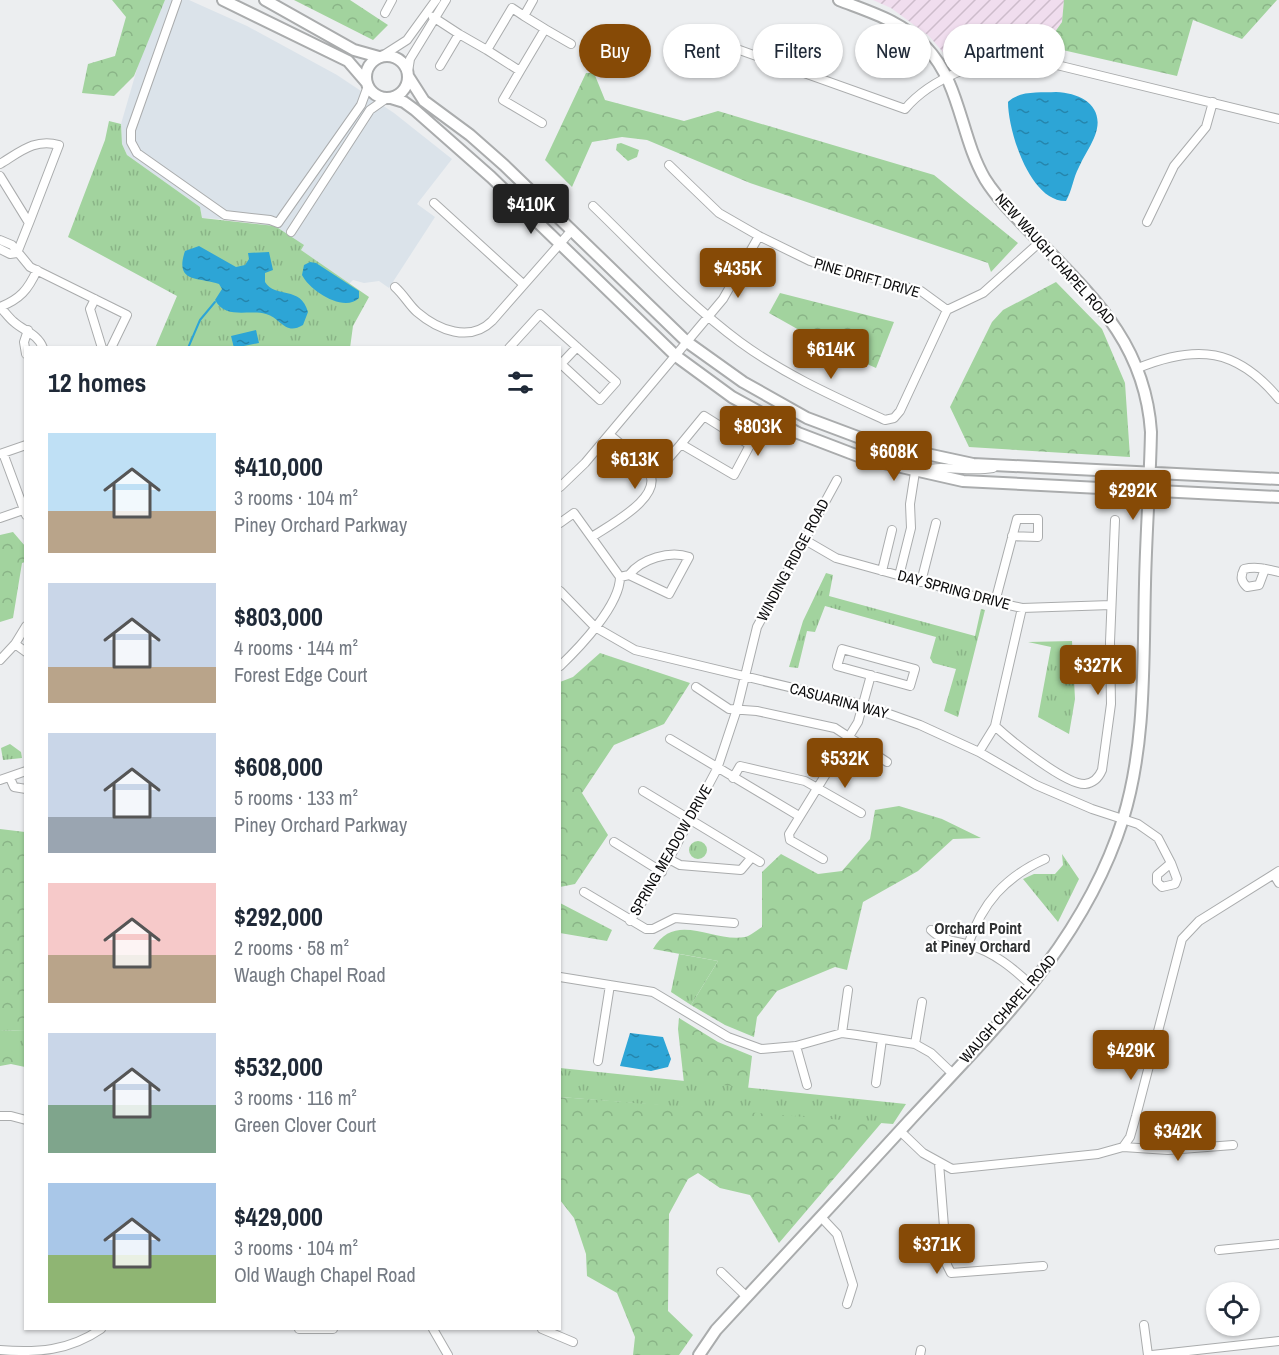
<!DOCTYPE html>
<html lang="en">
<head>
<meta charset="utf-8">
<style>
	:root { --surface:#fff; --page:#f6f6f7; --text:#1f2937; --muted:#747a83; --accent:#864a06 }
	body { margin:0; font-family:"Archivo Narrow",sans-serif; background:var(--page); color:var(--text); height:100vh; display:flex; flex-direction:column; font-size:22px; white-space:nowrap }
	* { box-sizing:border-box; margin:0 }
	p { font-size:20px; color:var(--muted) }
	.icon { flex:none; width:33px; height:33px; fill:none; stroke:currentColor; stroke-width:2; stroke-linecap:round; stroke-linejoin:round }
	.map { position:relative; flex:1; overflow:hidden }
	.panel { position:absolute; left:24px; top:346px; width:537px; height:984px; display:flex; flex-direction:column; background:var(--surface); border-radius:0px; box-shadow:0 2px 4px #0004 }
	.panel>* { flex:none }
	.guide { position:absolute; left:579px; top:24px; width:570px; height:54px; display:flex; gap:12px }
	.fabs { position:absolute; left:1206px; top:1282px; display:grid; gap:12px }
	.fabs a { display:grid; place-items:center; width:54px; height:54px; border-radius:50%; background:var(--surface); box-shadow:0 2px 4px #0004; font-size:30px }
	.price { position:absolute; translate:-50% -51px; padding:0 14px; border-radius:6px; background:var(--accent); color:#fff; font-size:20px; line-height:39px; filter:drop-shadow(0 2px 3px #0008) }
	.price::after { content:''; position:absolute; left:50%; top:36px; width:18px; height:14px; margin-left:-9px; background:inherit; clip-path:polygon(0 0,100% 0,50% 100%) }
	.price.selected { background:#222; color:#fff }
	ul { padding:0; list-style:none }
	li { display:flex; align-items:center; gap:18px; height:150px; padding:0 24px }
	li span { display:grid; place-items:center; flex:none; width:168px; height:120px; border-radius:0px; color:#555 }
	li>.icon { margin-inline-start:auto }
	span .icon { width:72px; height:72px; fill:#fffc; stroke-width:1 }
	li b { font-size:26px }
	h2 { display:flex; justify-content:space-between; align-items:center; height:72px; padding:0 24px; font-size:26px }
	.tag { padding:0 21px; border-radius:27px; background:var(--surface); box-shadow:0 2px 4px #0004; font-size:21px; line-height:54px }
	.tag.selected { background:var(--accent); color:#fff }
	.map>svg:first-child { display:block }
</style>
</head>
<body>
<div class="map">
<svg width="1279" height="1355" viewBox="0 0 1279 1355">
	<defs>
		<pattern id="industrial-furrows" width="10" height="10" patternUnits="userSpaceOnUse" patternTransform="scale(1.5)"><rect width="10" height="10" fill="#f0ddee"/><path d="M-1 1l2-2M0 10L10 0M9 11l2-2" fill="none" stroke="#cdbccb"/></pattern>
		<pattern id="forest-crowns" width="20" height="18" patternUnits="userSpaceOnUse" patternTransform="scale(1.5)"><rect width="20" height="18" fill="#a2d39e"/><path d="M2 6a3 3 0 1 1 6 0M12 15a3 3 0 1 1 6 0" fill="none" stroke="#8ab487"/></pattern>
		<pattern id="park-tufts" width="24" height="20" patternUnits="userSpaceOnUse" patternTransform="scale(1.5)"><rect width="24" height="20" fill="#a2d39e"/><path d="M3 7l-1-3M5 7V3M7 7l1-3M15 17l-1-3M17 17v-4M19 17l1-3" fill="none" stroke="#8ab487"/></pattern>
		<pattern id="water-ripples" width="26" height="14" patternUnits="userSpaceOnUse" patternTransform="scale(1.5)"><rect width="26" height="14" fill="#2da5d6"/><path d="M2 4q2-2 4 0t4 0M15 11q2-2 4 0t4 0" fill="none" stroke="#2585ac"/></pattern>
	</defs>
	<rect width="100%" height="100%" fill="#eceef0"/>
	<path fill="#dbe3ea" d="M165,0H189L247,26L337,75L394,113L452,159L417,204L435,217L389,288L379,281L364,283L353,280L349,284L301,250L303,245L254,221L202,218L200,207L127,155L122,144L121,124L139,62Z"/>
	<path fill="url(#industrial-furrows)" d="M873,0H1064L1062,22L1045,46L1000,45L954,65L929,36L891,8Z"/>
	<path fill="url(#forest-crowns)" d="M112,0H165L134,76L114,96L82,93L88,64L115,56L126,17Z
		M294,0H350L388,25L373,40Z
		M1064,0H1277L1242,39L1193,20L1177,76L1045,46L1062,22Z
		M586,73H594L605,100L684,121L718,111L934,175L1018,243L991,272L988,263L750,183L647,140L622,137L592,142L572,187L545,160Z
		M1056,282L1102,329L1125,383L1130,457L969,447L950,407L992,322L1003,310Z
		M780,293L894,322L876,368L831,348L769,313Z
		M13,532L25,546V562L22,563L13,618L0,622V535Z
		M600,653L690,683L664,724L614,745L582,793L608,835L575,884L560,887V682L573,677Z
		M899,806L942,819L981,838L953,839L918,871L863,902L847,970L835,967L777,991L757,1017L754,1037L725,1025L691,1005L718,961L653,949C675,910 713,943 745,937C750,936 757,930 762,927V872L781,854L818,874L842,871L870,839L875,810Z
		M0,829L25,832V1031L0,1030Z
		M560,903L612,930L607,941L560,933Z
		M679,1018L718,1042L752,1056L748,1089L684,1083L678,1029Z
		M0,1048H25V1067L11,1064L0,1066Z
		M560,1097L883,1121L779,1243L750,1195L720,1188L698,1173L688,1179L669,1214L668,1311L693,1335L679,1355H633L635,1337L617,1293L587,1276L586,1254L574,1218L560,1200Z"/>
	<path fill="url(#park-tufts)" d="M109,121L121,124L122,144L127,155L200,207L202,218L275,226L304,245L301,250L369,297L353,326L350,348H155L177,296L68,237L105,140Z
		M621,143L639,150L637,157L628,161L616,150L617,144Z
		M826,573L833,575L829,596L975,636L981,609L985,610L958,717L944,711L956,669L933,663L930,658L936,637L825,606L815,632L807,631L798,668L789,667L803,621Z
		M1072,641L1075,699L1069,734L1038,717L1051,647L1028,642Z
		M10,744L21,752L22,758L3,760L1,748Z
		M689 850a9 9 0 1 1 18 0a9 9 0 1 1-18 0Z
		M1062,854L1079,879L1058,922L1023,879L1034,874H1055L1063,865Z
		M679,954L718,961L691,1005L671,992Z
		M0,1030L25,1031V1050L0,1049Z
		M560,1068L906,1104L893,1124L560,1097Z"/>
	<path fill="url(#water-ripples)" d="M1056,92C1083,93 1107,108 1094,138C1090,148 1083,157 1079,167C1073,178 1072,191 1066,201C1030,202 1008,131 1008,102C1020,90 1040,93 1056,92Z
		M199,246L236,267L245,265L249,259L248,253L269,252L273,270L265,273V282C275,299 301,285 308,312L303,325C285,336 281,318 266,314C248,309 226,320 215,300L222,289L219,284C199,277 174,284 185,251Z
		M310,262L316,263L359,291V298C344,313 310,291 302,275L304,265Z
		M256,330L259,343L234,348L231,336Z
		M630,1033L663,1037L671,1059L668,1067L651,1071L620,1066Z"/>
	<g fill="none" stroke-linecap="round" stroke-linejoin="round">
		<path stroke="#2da5d6" stroke-width="2" d="M188,348L200,320L215,302"/>
		<defs>
			<path id="street" d="M177,0L131,130V142L137,153L225,215L270,220L278,223L361,105L368,86
				M385,13L392,0
				M433,17L459,34
				M545,29L571,44
				M706,38L905,109C931,78 983,58 1024,57L1279,119
				M487,50L520,71L545,29L524,16
				M382,56L407,40L436,0
				M440,66L459,34L487,50L512,8L524,16L533,0
				M520,71L503,100L542,123
				M408,72L410,59L446,0
				M0,164C20,152 35,138 59,145L29,223
				M669,165L719,213L759,236L810,261L921,291L947,310
				M0,176L29,223L17,253
				M434,203L523,284
				M593,206C641,252 687,303 740,342C785,375 835,397 885,420L894,418L900,411L947,310L983,293L1040,242
				M1147,222L1174,166L1206,127L1213,102
				M291,232L370,110L387,98
				M0,240L12,245L30,267L127,315L111,348
				M0,249L10,254L17,253
				M395,287C404,295 409,305 417,312C438,330 470,343 492,321L572,230
				M95,299L90,309L102,348
				M0,307C5,312 9,318 14,322C24,331 38,334 43,348
				M0,307C20,299 28,290 37,270
				M509,348L540,314L616,382L600,400L561,364L577,347
				M26,354L24,342L28,330
				M1138,368C1197,344 1237,348 1279,399
				M3,453L26,515
				M0,454L26,445
				M649,472L662,466L681,444L734,475L750,445L704,416L681,444
				M560,487L585,463L723,299L759,236
				M0,518L26,509
				M560,523L574,513L620,577C620,605 580,647 560,666
				M592,537C611,524 666,496 648,470C638,456 622,446 610,435
				M805,540L836,558L995,602L1022,608L1111,605
				M1265,569L1259,585L1247,587C1241,581 1240,577 1244,569C1256,566 1267,569 1279,572
				M882,571L892,530
				M899,576L911,528L910,504L915,472C941,463 966,473 993,468
				M620,577L629,575L669,594L689,557C670,550 641,559 629,575
				M921,582L936,523
				M560,591L595,627L635,650L864,705L920,725L979,752L1036,785L1092,809L1138,824L1158,838L1171,863L1157,875V882L1162,887L1175,884L1177,879L1171,863
				M995,602L1017,519H1038V537L1012,536
				M15,644L26,652
				M842,649L915,669L910,686L837,666Z
				M0,660L15,644L26,626
				M696,687L729,709L757,711L835,728L887,762
				M995,726C1010,740 1066,785 1085,784C1094,783 1099,777 1102,770L1111,704L1110,642L1115,520
				M670,739L799,816
				M979,752L995,726L1022,608
				M10,778L14,787L26,789
				M733,778L740,766L805,781L861,813
				M0,780L26,771
				M643,791L760,862
				M614,842L662,872
				M669,859L680,865L741,870L752,857
				M823,859L790,840L789,834L858,722L871,675
				M1274,875L1279,883
				M584,892L646,929H653L675,918L734,923
				M630,921L669,859L717,769L737,709L757,627L837,480
				M931,930C943,942 954,940 969,945C994,952 1014,969 1032,986
				M968,945C982,903 1005,877 1045,859
				M560,977L653,992L728,1037L761,1049L796,1046L842,1033L857,1035L915,1044L931,1053L953,1074
				M842,1033L848,990
				M915,1044L922,1002
				M796,1046L807,1085
				M598,1061L610,985
				M876,1083L882,1039
				M0,1116H11L26,1120
				M900,1131L923,1153L952,1169L1098,1154L1123,1147L1130,1137L1136,1116L1182,939L1199,921L1279,871
				M1123,1147L1168,1150L1233,1145
				M939,1163L947,1265L951,1273L1043,1266
				M821,1217L837,1234L853,1285L847,1304
				M1219,1250L1279,1244
				M721,1272L747,1297
				M1144,1325L1148,1355
				M299,1329H333
				M433,1329L448,1355
				M542,1329L573,1342
				M0,1350C37,1353 69,1351 101,1329
				M920,1355L921,1350
				M1152,1355L1279,1341"/>
			<path id="secondary" d="M223,0L348,61L367,83
				M265,0L354,50L379,57
				M366 77a21 21 0 1 1 42 0a21 21 0 1 1-42 0Z
				M408,76L424,101L470,135L504,165L687,342L743,382L807,418L871,442L973,464L1279,479
				M391,98L404,102L415,110L491,177L676,356L732,397L798,433L866,459L963,481L1279,497
				M699,1355L716,1330C781,1260 845,1191 909,1121C995,1028 1084,943 1123,819C1146,744 1143,663 1145,584C1146,534 1150,483 1151,432C1145,342 1091,295 1032,234C1016,217 998,200 985,179C960,136 961,84 926,47C902,21 870,12 839,0"/>
		</defs>
		<use href="#street" stroke="#aaacad" stroke-width="10"/>
		<use href="#secondary" stroke="#aaacad" stroke-width="14"/>
		<use href="#street" stroke="#fff" stroke-width="8"/>
		<use href="#secondary" stroke="#fff" stroke-width="10"/>
	</g>
	<g text-anchor="middle" stroke-width="4.5" stroke-linejoin="round" paint-order="stroke">
		<g font-size="15" fill="#0c0c0d" stroke="#fff">
			<text transform="translate(1055 259) rotate(48)" y="5">NEW WAUGH CHAPEL ROAD</text>
			<text transform="translate(867 278) rotate(16)" y="5">PINE DRIFT DRIVE</text>
			<text transform="translate(793 560) rotate(-62)" y="5">WINDING RIDGE ROAD</text>
			<text transform="translate(954 590) rotate(15)" y="5">DAY SPRING DRIVE</text>
			<text transform="translate(839 701) rotate(15)" y="5">CASUARINA WAY</text>
			<text transform="translate(671 850) rotate(-60)" y="5">SPRING MEADOW DRIVE</text>
			<text transform="translate(1008 1009) rotate(-49)" y="5">WAUGH CHAPEL ROAD</text>
		</g>
		<g font-size="16" font-weight="bold" fill="#303233" stroke="#fff">
			<text x="978" y="934">Orchard Point<tspan x="978" dy="18">at Piney Orchard</tspan></text>
		</g>
	</g>
</svg>
<div class="fabs">
<a><svg class="icon" aria-label="locate" viewBox="0 0 24 24"><circle cx="12" cy="12" r="6"/><path d="M12 2v4M12 18v4M2 12h4M18 12h4"/></svg></a>
</div>
<b class="price selected" style="left:531px;top:235px">$410K</b>
<b class="price" style="left:738px;top:299px">$435K</b>
<b class="price" style="left:831px;top:380px">$614K</b>
<b class="price" style="left:758px;top:457px">$803K</b>
<b class="price" style="left:894px;top:482px">$608K</b>
<b class="price" style="left:635px;top:490px">$613K</b>
<b class="price" style="left:1133px;top:521px">$292K</b>
<b class="price" style="left:1098px;top:696px">$327K</b>
<b class="price" style="left:845px;top:789px">$532K</b>
<b class="price" style="left:1131px;top:1081px">$429K</b>
<b class="price" style="left:1178px;top:1162px">$342K</b>
<b class="price" style="left:937px;top:1275px">$371K</b>
<div class="guide">
<a class="tag selected">Buy</a>
<a class="tag">Rent</a>
<a class="tag">Filters</a>
<a class="tag">New</a>
<a class="tag">Apartment</a>
</div>
<section class="panel">
<h2>12 homes<svg class="icon" aria-label="filters" viewBox="0 0 24 24"><path d="M4 7h16M4 17h16"/><circle cx="9" cy="7" r="2"/><circle cx="15" cy="17" r="2"/></svg></h2>
<ul>
<li><span style="background:linear-gradient(#bfe0f5 65%,#b9a48a 0)"><svg class="icon" aria-label="home" viewBox="0 0 24 24"><path d="M3 11l9-7 9 7M6 9v11h12V9"/></svg></span><div><b>$410,000</b><p>3 rooms · 104 m²</p><p>Piney Orchard Parkway</p></div></li>
<li><span style="background:linear-gradient(#c9d6e8 70%,#b9a48a 0)"><svg class="icon" aria-label="home" viewBox="0 0 24 24"><path d="M3 11l9-7 9 7M6 9v11h12V9"/></svg></span><div><b>$803,000</b><p>4 rooms · 144 m²</p><p>Forest Edge Court</p></div></li>
<li><span style="background:linear-gradient(#c9d6e8 70%,#9aa5b1 0)"><svg class="icon" aria-label="home" viewBox="0 0 24 24"><path d="M3 11l9-7 9 7M6 9v11h12V9"/></svg></span><div><b>$608,000</b><p>5 rooms · 133 m²</p><p>Piney Orchard Parkway</p></div></li>
<li><span style="background:linear-gradient(#f6c9c9 60%,#b9a48a 0)"><svg class="icon" aria-label="home" viewBox="0 0 24 24"><path d="M3 11l9-7 9 7M6 9v11h12V9"/></svg></span><div><b>$292,000</b><p>2 rooms · 58 m²</p><p>Waugh Chapel Road</p></div></li>
<li><span style="background:linear-gradient(#c9d6e8 60%,#7fa58c 0)"><svg class="icon" aria-label="home" viewBox="0 0 24 24"><path d="M3 11l9-7 9 7M6 9v11h12V9"/></svg></span><div><b>$532,000</b><p>3 rooms · 116 m²</p><p>Green Clover Court</p></div></li>
<li><span style="background:linear-gradient(#a9c7e8 60%,#8fb573 0)"><svg class="icon" aria-label="home" viewBox="0 0 24 24"><path d="M3 11l9-7 9 7M6 9v11h12V9"/></svg></span><div><b>$429,000</b><p>3 rooms · 104 m²</p><p>Old Waugh Chapel Road</p></div></li>
</ul>
</section>
</div>
</body>
</html>
